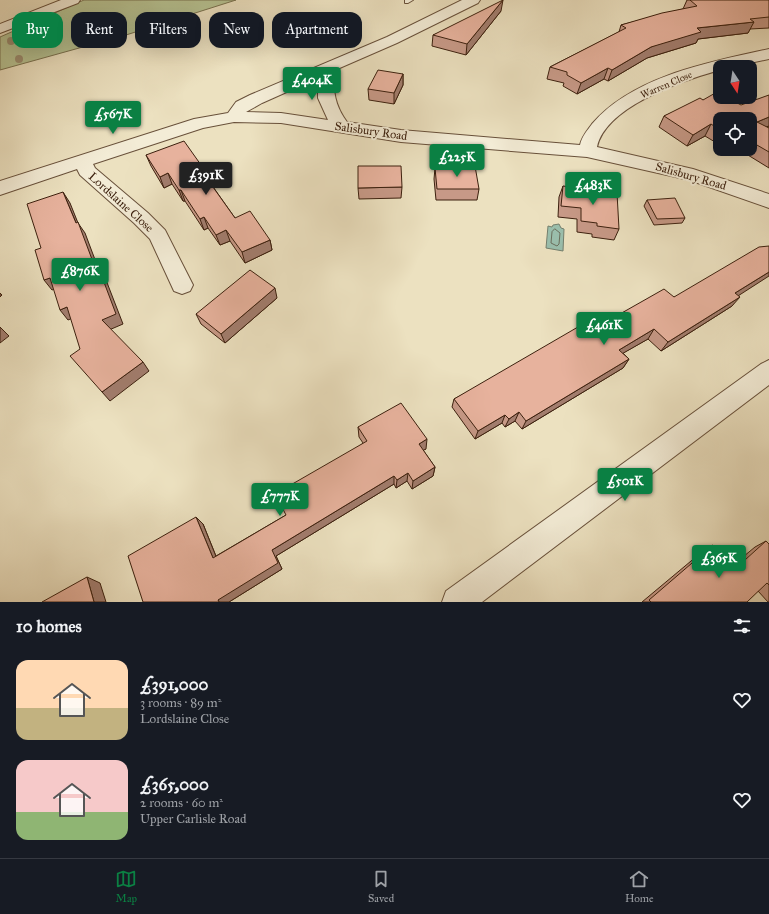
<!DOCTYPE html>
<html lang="en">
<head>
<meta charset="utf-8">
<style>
	:root { --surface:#171b24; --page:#242831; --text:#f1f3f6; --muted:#9ea1a6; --line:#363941; --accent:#0b8043 }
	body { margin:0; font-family:"IM FELL Great Primer",serif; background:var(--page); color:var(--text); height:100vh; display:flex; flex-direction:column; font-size:15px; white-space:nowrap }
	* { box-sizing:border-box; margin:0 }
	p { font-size:13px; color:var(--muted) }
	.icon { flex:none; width:22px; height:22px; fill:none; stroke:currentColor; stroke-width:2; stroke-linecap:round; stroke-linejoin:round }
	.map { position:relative; height:602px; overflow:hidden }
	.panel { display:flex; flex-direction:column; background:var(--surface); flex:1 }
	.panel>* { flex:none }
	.top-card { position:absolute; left:12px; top:12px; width:400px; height:36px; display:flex; gap:8px }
	.needle { width:26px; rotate:168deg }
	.buttons { position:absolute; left:713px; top:60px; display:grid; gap:8px }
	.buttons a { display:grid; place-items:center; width:44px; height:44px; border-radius:8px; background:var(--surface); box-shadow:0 4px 16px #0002; font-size:20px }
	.price { position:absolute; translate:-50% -34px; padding:0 9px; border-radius:4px; background:var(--accent); color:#fff; font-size:13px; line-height:26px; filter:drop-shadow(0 1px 2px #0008) }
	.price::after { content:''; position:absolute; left:50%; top:24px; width:12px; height:9px; margin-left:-6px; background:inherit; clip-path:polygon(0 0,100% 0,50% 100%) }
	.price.active { background:#222; color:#fff }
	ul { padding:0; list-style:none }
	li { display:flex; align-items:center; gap:12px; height:100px; padding:0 16px }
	li span { display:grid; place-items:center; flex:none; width:112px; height:80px; border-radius:12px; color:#555 }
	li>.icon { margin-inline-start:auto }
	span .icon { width:48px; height:48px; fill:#fffc; stroke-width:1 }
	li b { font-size:17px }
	h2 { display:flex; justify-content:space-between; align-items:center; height:48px; padding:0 16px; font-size:17px }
	.chip { padding:0 14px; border-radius:12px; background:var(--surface); box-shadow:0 4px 16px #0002; font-size:14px; line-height:36px }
	.chip.active { background:var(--accent); color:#fff }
	.tab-bar { display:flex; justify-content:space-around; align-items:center; height:56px; border-top:1px solid var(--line); background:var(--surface); font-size:11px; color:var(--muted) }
	.tab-bar a { display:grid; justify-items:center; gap:2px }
	.tab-bar .active { color:var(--accent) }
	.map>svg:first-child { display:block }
</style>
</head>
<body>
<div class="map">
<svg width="769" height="602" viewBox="0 0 769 602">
	<rect width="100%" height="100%" fill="#ece1c0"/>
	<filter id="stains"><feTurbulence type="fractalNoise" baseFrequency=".005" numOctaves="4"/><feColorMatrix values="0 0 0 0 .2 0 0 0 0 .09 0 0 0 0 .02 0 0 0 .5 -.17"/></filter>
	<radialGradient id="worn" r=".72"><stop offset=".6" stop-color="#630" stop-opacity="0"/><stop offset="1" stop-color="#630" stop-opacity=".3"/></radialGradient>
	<path fill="#b7c393" stroke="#7a7250" d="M84,0H236L126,35L0,70V37Z"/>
	<path fill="#9abeac" stroke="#747f6d" d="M559,224L561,228L564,229L563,251L546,248L548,226L552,227L553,225Z"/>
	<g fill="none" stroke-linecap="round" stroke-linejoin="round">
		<path stroke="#6b6f5d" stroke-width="1" d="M555,229L560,233L559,244L557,246L551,243L552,232Z"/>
		<defs>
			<path id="service" d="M405,0H413L408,3H405Z"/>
			<path id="minor" d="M462,0H480L478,3L397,43L335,70C332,90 335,106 347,122L401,130L580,145C582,136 587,131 592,124C633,76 710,62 769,49V59L731,67H720V70C684,80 606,106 597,147L693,169L769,194V208L689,180L587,157L401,142L281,123L234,122L203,128L93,164L95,168L148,213L165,230L193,285L190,291L182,294L174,291L150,239L134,223L80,175L77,169L0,195V181L194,119L228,113L236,102L250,95L387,37ZM318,78V98L328,120L281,113L246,112L262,103Z
				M769,360V385L482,602H442L446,591L761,364Z"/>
			<path id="tertiary" d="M61,0H80L78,3L0,33V24Z"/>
		</defs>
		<use href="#service" stroke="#68503a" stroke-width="2"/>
		<use href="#minor" stroke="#68503a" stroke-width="2"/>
		<use href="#tertiary" stroke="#68503a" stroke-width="2"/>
		<use href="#service" fill="#f3ecd6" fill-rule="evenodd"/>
		<use href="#minor" fill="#f3ecd6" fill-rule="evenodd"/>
		<use href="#tertiary" fill="#f3ecd6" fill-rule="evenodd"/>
	</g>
	<g fill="#9c8d70">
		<circle cx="11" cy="41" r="4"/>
		<circle cx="19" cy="59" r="4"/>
	</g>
	<path fill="#c79987" stroke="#3c200e" d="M687,0H769V28L750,29L748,33L698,39L696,43L647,58L608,81L604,79L577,94L563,86L564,83L547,79L550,67L619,32L621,25L683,9Z
		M501,11L466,55L432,46L433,35Z
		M403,74V85L394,104L369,100L368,89Z
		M703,100L769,126L766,127L769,128V168L743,152L737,155L727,149H750V119H720V145L705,136L687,146L659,127L664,116Z
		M146,155L204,174L235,218L270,240L272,250L245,263L230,241L220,245L208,228L204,230L185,201H183L172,184L164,188L151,166Z
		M435,168L479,189L477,200H436L434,179Z
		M563,186L619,229L614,240L592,237V234L577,232V219L558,217L559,197Z
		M402,187L401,198L359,199L358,188Z
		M647,200L685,218L682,223L654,225L644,206Z
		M739,295L732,306L661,351L648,339L623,353L629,359L623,368L522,429L515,421L505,427L502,423L475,439L452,407L454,399L597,327L674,297Z
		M277,298L225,343L201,324L196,314Z
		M358,427L426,449L423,450L435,467L433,476L412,489L407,481L396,488L394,484L276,556L282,569L229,602L203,524L216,556L286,515L363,443L359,437Z
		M766,541L769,544V602H768L758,591L747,602H642L703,551L713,545L732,566L755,547Z"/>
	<path fill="#a27d6e" stroke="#3c200e" d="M503,0L501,11L466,55L467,44Z
		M754,22L748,33L698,39L696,43L647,58L608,81L612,70L651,47L697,28Z
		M608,68L604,79L577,94L581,83Z
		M403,74V85L394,104V93Z
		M769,117V126L750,133L757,122Z
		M711,124L705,136L687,146L693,135Z
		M741,149H745L743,152L737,155Z
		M201,165L204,176L198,166Z
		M168,173L172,184L164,188L160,177Z
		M179,190H181L185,201H183Z
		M63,192L70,203L78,223L85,233L103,281L96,270Z
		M204,217L208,228L204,230L200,219Z
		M226,230L230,241L220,245L216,235Z
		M270,240L272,250L245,263L242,252Z
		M99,269L106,280L123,324L109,330L102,320Z
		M769,272V276L727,303L735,293Z
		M50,278L58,288L52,290L44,280Z
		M275,288L277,298L225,343L221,334Z
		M0,293L2,295L0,297Z
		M740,297L732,306L661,351L668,342Z
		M67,307L75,317L68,320L60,310Z
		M0,327L9,336L0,343Z
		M654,329L648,339L613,359L619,350Z
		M629,359L623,368L522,429L526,421Z
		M143,362L149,371L110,401L102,392Z
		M519,412L515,421L505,427L509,419Z
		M505,415L502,423L475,439L478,431Z
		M427,439L426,449L418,453L419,444Z
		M435,467L433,476L412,489L413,481Z
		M408,473L407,481L396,488L397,480Z
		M394,476V484L276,556L282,569L229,602H219L218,600L272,550Z
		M196,517L203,524L219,564L213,558Z
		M87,577L100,583L106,602H94Z"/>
	<path fill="#e7b29d" stroke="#3c200e" d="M503,0L467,44L433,35Z
		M690,0H769V17L750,19L754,22L697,28L701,32L651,47L612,70L608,68L581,83L567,75V72L550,67L626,28L621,25L662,13L697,6Z
		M378,70L403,74L394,93L368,89Z
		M717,92L720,93V97H726L741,105L769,95V117L757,122L769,128V152L750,141V119H720V130L711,124L693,135L664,116L700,98L703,100Z
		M184,141L201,165L198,166L235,218L250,211L270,240L242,252L226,230L216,235L204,217L200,219L181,190H179L168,173L160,177L146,155Z
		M358,166H401L402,187L358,188Z
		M475,166L479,189H437L435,168Z
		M563,186L617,193L619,229L597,226V223L581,221V208L561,206Z
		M63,192L76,223L78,222L96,270L99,269L116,314L102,320L143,362L102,392L70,356L80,349L67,307L60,310L50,278L44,280L35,250L41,248L27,204Z
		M675,198L685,218L657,219L647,200Z
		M769,246V272L735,293L740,297L668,342L654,329L619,350L629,359L526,421L519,412L509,419L505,415L478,431L454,399L590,320L597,327L664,289L674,297L759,247Z
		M250,270L275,288L221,334L196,314Z
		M401,403L427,439L419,444L435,467L413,481L408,473L397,480L394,476L272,550L278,563L218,600L219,602H143L128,556L196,517L213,558L286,515L275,494L367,441L358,427Z
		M766,541L769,544V585L767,583L747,602H651L649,600L713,545L735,569Z
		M87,577L94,602H42Z"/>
	<g text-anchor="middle" stroke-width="4" stroke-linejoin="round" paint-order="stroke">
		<g font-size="10" fill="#3c200e" stroke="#f3ecd6">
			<text transform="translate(666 84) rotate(-23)" y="4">Warren Close</text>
		</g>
		<g font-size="12" fill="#3c200e" stroke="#f3ecd6">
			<text transform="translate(371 131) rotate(8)" y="4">Salisbury Road</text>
			<text transform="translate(691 176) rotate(16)" y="4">Salisbury Road</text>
			<text transform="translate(121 202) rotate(42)" y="4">Lordslaine Close</text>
		</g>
	</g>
	<rect width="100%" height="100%" filter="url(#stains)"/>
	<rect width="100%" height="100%" fill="url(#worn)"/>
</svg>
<div class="buttons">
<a><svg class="needle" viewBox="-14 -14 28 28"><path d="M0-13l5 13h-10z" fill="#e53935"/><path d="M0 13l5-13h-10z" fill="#9ea1a6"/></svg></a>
<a><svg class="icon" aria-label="locate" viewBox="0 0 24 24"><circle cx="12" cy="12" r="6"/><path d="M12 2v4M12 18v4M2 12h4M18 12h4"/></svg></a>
</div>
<b class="price" style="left:312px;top:101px">£404K</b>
<b class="price" style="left:113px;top:135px">£567K</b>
<b class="price" style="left:457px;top:178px">£225K</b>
<b class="price active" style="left:206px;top:196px">£391K</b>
<b class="price" style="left:593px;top:206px">£483K</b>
<b class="price" style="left:80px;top:292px">£876K</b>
<b class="price" style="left:604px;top:346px">£461K</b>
<b class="price" style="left:625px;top:502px">£501K</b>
<b class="price" style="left:280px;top:517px">£777K</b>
<b class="price" style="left:719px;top:579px">£365K</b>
<div class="top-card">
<a class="chip active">Buy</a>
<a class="chip">Rent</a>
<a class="chip">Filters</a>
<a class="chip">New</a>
<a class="chip">Apartment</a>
</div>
</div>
<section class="panel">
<h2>10 homes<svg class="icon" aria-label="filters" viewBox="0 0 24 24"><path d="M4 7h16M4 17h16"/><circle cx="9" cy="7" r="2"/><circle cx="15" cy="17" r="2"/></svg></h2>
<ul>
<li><span style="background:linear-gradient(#ffd9b3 60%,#c2b280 0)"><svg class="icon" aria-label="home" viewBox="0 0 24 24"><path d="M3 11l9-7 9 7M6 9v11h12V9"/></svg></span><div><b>£391,000</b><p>3 rooms · 89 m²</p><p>Lordslaine Close</p></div><svg class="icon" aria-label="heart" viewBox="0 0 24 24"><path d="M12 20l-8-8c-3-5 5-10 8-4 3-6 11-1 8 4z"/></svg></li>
<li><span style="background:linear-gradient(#f6c9c9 65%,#8fb573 0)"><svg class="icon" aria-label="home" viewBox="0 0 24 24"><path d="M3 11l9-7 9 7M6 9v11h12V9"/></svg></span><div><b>£365,000</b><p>2 rooms · 60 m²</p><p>Upper Carlisle Road</p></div><svg class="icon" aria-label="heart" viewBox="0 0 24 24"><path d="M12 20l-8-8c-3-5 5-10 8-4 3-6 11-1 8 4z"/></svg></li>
</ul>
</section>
<nav class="tab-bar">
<a class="active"><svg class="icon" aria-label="map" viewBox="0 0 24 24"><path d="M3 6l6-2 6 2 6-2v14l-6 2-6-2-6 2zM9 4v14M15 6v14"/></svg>Map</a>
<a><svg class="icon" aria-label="saved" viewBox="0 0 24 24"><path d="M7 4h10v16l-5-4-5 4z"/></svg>Saved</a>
<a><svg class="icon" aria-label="home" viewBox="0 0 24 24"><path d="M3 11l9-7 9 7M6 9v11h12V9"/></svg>Home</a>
</nav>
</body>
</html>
